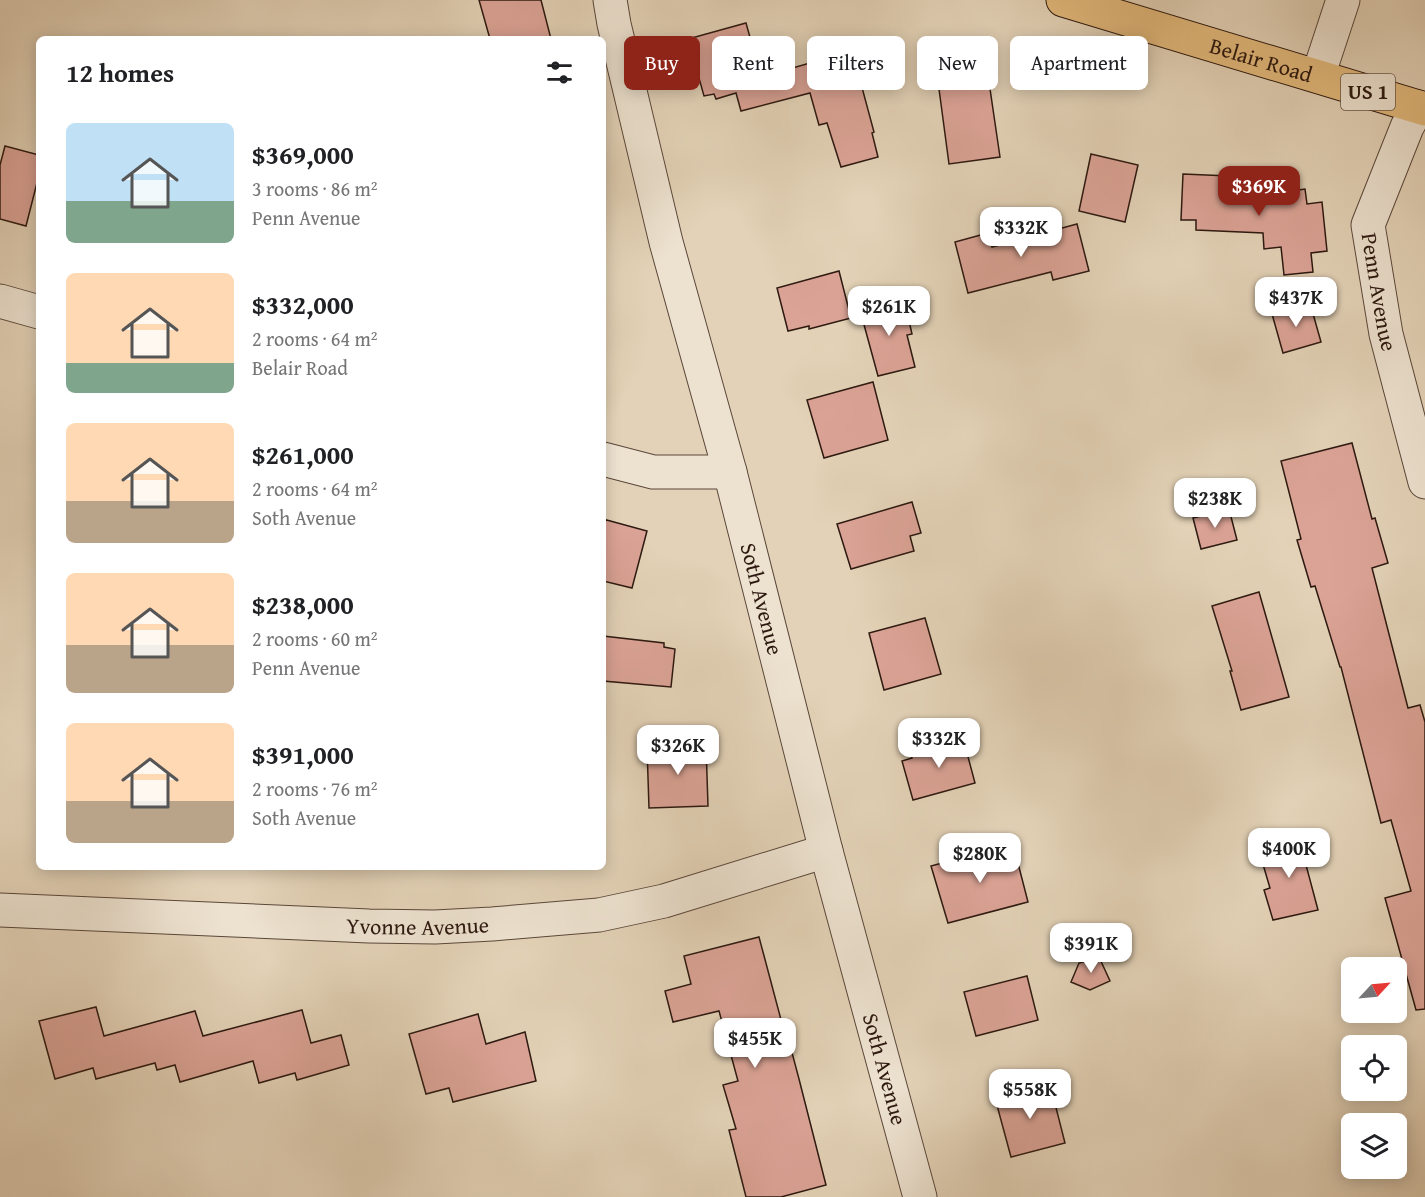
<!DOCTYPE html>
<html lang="en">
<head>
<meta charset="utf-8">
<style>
	:root { --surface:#fff; --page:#f6f6f6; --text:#202124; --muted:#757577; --accent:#8f2418 }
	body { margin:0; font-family:"Gentium Book Plus",serif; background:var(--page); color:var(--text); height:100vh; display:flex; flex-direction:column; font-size:22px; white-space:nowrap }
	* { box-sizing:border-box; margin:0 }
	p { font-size:20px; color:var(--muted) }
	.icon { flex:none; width:33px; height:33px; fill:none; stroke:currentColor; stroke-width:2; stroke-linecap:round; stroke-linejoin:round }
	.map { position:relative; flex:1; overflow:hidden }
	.drawer { position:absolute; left:36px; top:36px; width:570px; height:834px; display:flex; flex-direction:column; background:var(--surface); border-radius:9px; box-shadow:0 3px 15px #0003 }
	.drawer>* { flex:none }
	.top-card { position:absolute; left:624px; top:36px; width:570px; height:54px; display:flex; gap:12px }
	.needle { width:39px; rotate:64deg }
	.controls { position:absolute; left:1341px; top:957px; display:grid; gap:12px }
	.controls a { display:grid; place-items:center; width:66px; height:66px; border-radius:9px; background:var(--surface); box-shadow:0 3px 15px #0003; font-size:30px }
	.price { position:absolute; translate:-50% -51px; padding:0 14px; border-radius:12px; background:#fff; color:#222; font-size:20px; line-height:39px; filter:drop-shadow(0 2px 3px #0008) }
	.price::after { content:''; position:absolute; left:50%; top:36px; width:18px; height:14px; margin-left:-9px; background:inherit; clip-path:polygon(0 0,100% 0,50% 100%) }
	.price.active { background:var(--accent); color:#fff }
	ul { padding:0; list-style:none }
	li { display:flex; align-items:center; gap:18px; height:150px; padding:0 30px }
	li span { display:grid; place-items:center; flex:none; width:168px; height:120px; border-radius:9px; color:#555 }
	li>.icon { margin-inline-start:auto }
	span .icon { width:72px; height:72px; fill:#fffc; stroke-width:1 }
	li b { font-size:26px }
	h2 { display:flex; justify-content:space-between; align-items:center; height:72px; padding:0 30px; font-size:26px }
	.pill { padding:0 21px; border-radius:9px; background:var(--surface); box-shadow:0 3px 15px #0003; font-size:21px; line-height:54px }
	.pill.active { background:var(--accent); color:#fff }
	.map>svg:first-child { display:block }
</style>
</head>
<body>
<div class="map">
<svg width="1425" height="1197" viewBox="0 0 1425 1197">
	<rect width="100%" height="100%" fill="#e3d2b7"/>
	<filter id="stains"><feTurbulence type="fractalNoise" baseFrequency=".00333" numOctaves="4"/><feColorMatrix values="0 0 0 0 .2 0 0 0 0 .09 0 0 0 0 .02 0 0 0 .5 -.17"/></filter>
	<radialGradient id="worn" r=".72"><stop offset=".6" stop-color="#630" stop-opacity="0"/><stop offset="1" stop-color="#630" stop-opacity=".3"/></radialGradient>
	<path fill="#dba396" stroke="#2d1910" stroke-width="1.5" d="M479,0H541L551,39H490Z
		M746,23L761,77L824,59L822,51L850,43L874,132L872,133L878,157L841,167L827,123L819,125L810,93L741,111L736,93L716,99L714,94L704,96L688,39Z
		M989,82L1000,157L949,164L939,89Z
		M5,146L39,155V175L26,226L0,219V165Z
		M1091,154L1138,165L1125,222L1079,211Z
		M1183,174L1229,176L1228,193L1291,185V191L1305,189L1307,204L1322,202L1327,251L1311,253L1313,272L1284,275L1281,247L1264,249L1263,233L1196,230V220H1181Z
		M1077,224L1089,271L1053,280L1051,272L968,293L955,242L988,233L992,247Z
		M839,271L851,318L809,329V326L788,331L777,288Z
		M904,299L912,334L907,335L915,367L878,376L860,310Z
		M1310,303L1321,342L1283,353L1272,314Z
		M873,382L888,440L824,458L807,400Z
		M1352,443L1372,519L1375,518L1388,563L1372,568L1408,708L1420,705L1425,722V1009L1416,1010L1385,898L1411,891L1391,820L1381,823L1341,667H1340L1315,586L1311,587L1297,540L1301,539L1281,461Z
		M912,502L921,533L910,536L914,551L851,569L837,524Z
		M1229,509L1237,540L1201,549L1193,518Z
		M603,519L647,531L632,588L603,581Z
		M1259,592L1289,697L1241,710L1230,671H1232L1212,606Z
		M925,618L941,674L884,690L869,633Z
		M603,636L664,643V647L675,649L671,687L603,681Z
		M963,738L975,783L913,800L902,761L912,758L910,753Z
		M706,745L708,806L649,808L647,747Z
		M1300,833L1308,864L1306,865L1318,910L1273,920L1264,890L1270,888L1262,861L1274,858L1269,841Z
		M1013,844L1028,902L948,923L931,866Z
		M759,937L784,1031L786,1030L799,1079L826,1185L781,1197H746L729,1130L736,1129L723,1085L738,1081L719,1011L673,1022L665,991L691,984L684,956Z
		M1099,957L1110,981L1090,990L1071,982L1079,963Z
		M1027,976L1038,1020L976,1036L964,992Z
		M96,1007L104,1036L195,1011L203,1036L302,1010L311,1043L341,1035L349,1065L297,1080L295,1073L259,1083L253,1061L180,1082L175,1065L157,1070L155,1063L96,1079L93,1068L55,1079L39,1021Z
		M478,1014L486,1044L525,1032L536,1081L453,1102L449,1088L426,1094L409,1034Z
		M1050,1084L1065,1143L1011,1157L995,1098Z"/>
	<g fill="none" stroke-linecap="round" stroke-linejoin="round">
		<defs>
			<g id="minor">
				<path id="s1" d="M610,0L614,24L666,242L730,472L826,851L920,1197"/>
				<path d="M1318,76L1343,0"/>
				<path id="s2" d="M1418,107L1407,127L1368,225L1386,334L1425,482"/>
				<path d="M0,301L39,312"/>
				<path d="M603,459L653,472H730"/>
				<path id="s3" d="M0,910L369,926L435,927L492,924L599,915L664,901L826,851"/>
			</g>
			<g id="highway">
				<path id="s4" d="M1063,0L1425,109"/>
			</g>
		</defs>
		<use href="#minor" stroke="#5a473a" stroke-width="35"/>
		<use href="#highway" stroke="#2d1910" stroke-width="35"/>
		<use href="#minor" stroke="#ede2d0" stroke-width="33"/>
		<use href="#highway" stroke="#e2b97c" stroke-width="33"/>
	</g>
	<g text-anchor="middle" stroke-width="5" stroke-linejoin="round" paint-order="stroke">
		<rect fill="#ede2d0" stroke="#67554a" stroke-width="1.5" x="1341" y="74" width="54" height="36" rx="4.5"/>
		<g font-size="21" font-weight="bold" fill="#2d1910">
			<text x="1368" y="99">US 1</text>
		</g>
		<g font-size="22" fill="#2d1910" stroke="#ede2d0">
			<text dy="8" stroke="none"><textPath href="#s4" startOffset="207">Belair Road</textPath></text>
			<text dy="8" stroke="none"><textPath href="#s2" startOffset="196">Penn Avenue</textPath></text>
			<text dy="8" stroke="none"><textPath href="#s1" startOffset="618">Soth Avenue</textPath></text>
			<text dy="8" stroke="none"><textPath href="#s3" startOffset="418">Yvonne Avenue</textPath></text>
			<text dy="8" stroke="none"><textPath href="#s1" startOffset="1104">Soth Avenue</textPath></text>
		</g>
	</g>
	<rect width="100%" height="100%" filter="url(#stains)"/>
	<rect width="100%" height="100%" fill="url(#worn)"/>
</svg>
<div class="controls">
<a><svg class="needle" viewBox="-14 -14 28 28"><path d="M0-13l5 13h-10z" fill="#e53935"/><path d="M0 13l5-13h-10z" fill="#757577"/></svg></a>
<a><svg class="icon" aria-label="locate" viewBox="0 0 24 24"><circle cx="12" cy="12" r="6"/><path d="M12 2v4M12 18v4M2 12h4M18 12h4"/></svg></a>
<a><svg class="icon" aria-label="layers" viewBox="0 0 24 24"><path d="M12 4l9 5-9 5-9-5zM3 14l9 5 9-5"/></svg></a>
</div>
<b class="price active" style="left:1259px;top:217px">$369K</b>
<b class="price" style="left:1021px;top:258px">$332K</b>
<b class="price" style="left:1296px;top:328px">$437K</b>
<b class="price" style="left:889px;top:337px">$261K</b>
<b class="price" style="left:1215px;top:529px">$238K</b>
<b class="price" style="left:939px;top:769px">$332K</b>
<b class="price" style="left:678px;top:776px">$326K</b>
<b class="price" style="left:1289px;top:879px">$400K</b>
<b class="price" style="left:980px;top:884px">$280K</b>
<b class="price" style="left:1091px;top:974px">$391K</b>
<b class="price" style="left:755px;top:1069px">$455K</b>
<b class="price" style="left:1030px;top:1120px">$558K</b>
<div class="top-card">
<a class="pill active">Buy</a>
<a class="pill">Rent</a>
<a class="pill">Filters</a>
<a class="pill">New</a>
<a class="pill">Apartment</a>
</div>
<section class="drawer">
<h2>12 homes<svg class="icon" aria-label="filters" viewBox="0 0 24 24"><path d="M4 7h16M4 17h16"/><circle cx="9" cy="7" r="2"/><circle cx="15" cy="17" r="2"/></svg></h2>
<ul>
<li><span style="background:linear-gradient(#bfe0f5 65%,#7fa58c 0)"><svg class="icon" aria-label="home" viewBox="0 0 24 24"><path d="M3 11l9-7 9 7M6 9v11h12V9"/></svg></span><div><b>$369,000</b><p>3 rooms · 86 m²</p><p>Penn Avenue</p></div></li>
<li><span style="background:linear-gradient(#ffd9b3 75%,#7fa58c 0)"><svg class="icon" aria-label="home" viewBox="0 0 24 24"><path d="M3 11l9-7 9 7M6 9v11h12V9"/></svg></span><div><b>$332,000</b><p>2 rooms · 64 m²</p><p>Belair Road</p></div></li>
<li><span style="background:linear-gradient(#ffd9b3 65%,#b9a48a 0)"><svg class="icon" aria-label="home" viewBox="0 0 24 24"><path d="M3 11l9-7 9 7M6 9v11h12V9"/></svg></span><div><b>$261,000</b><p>2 rooms · 64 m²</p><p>Soth Avenue</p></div></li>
<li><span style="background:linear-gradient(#ffd9b3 60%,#b9a48a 0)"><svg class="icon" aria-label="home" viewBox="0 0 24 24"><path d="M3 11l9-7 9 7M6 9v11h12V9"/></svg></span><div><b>$238,000</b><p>2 rooms · 60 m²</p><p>Penn Avenue</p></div></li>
<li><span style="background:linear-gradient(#ffd9b3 65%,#b9a48a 0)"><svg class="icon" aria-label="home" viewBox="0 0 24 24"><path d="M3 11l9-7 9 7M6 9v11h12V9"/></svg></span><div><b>$391,000</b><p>2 rooms · 76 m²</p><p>Soth Avenue</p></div></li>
</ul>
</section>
</div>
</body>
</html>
